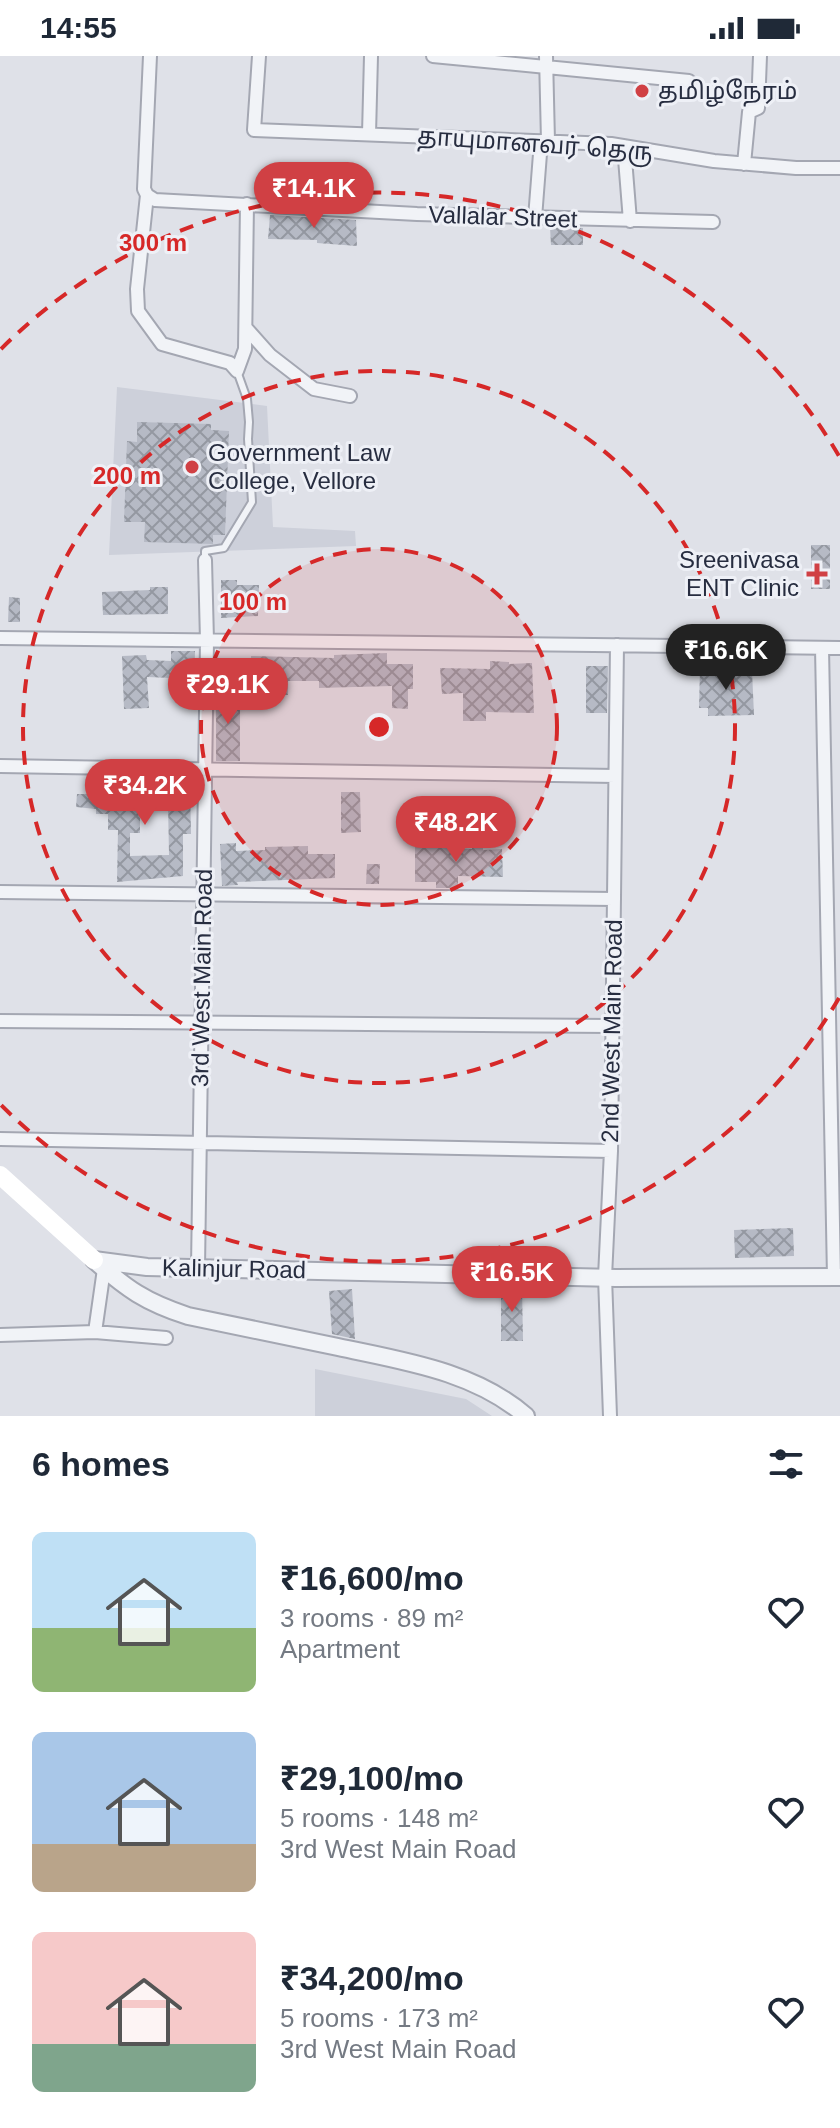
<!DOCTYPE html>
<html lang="en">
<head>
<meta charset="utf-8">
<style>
	:root { --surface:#fff; --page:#f6f6f7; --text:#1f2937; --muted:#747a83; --accent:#d04044 }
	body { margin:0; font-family:Helvetica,"Noto Sans Tamil",sans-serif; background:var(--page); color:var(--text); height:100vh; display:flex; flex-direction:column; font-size:30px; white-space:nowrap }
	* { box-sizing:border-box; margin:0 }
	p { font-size:26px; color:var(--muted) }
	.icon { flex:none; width:44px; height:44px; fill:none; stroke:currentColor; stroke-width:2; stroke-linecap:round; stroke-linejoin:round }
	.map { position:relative; height:1360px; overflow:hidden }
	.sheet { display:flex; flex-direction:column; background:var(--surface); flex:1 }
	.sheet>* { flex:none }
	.price { position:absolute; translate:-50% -68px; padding:0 18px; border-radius:28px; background:var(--accent); color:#fff; font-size:26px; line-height:52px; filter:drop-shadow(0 2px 4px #0008) }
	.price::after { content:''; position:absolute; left:50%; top:48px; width:24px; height:18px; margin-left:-12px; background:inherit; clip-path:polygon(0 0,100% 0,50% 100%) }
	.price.selected { background:#222; color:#fff }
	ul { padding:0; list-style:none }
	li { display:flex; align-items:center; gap:24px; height:200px; padding:0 32px }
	li span { display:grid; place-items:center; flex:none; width:224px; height:160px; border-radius:12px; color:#555 }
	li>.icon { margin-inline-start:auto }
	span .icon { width:96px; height:96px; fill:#fffc; stroke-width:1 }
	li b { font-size:34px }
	h2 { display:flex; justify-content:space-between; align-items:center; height:96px; padding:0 32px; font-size:34px }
	.status { display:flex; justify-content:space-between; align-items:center; height:56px; padding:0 40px; background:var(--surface); direction:ltr }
	.status svg { height:22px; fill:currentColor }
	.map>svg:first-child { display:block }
</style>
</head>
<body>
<div class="status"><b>14:55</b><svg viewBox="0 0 49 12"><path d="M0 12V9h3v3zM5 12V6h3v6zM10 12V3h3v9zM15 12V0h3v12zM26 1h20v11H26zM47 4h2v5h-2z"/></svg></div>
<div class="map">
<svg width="840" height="1360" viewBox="0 0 840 1360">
	<defs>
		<pattern id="building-cross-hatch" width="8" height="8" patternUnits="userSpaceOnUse" patternTransform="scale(2)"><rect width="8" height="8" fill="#b6bac5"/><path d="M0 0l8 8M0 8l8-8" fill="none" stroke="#9498a1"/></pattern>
	</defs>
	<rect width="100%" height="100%" fill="#dfe1e8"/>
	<path fill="#cdd0da" d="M117,331L267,350L273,471L355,475L356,490L109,499Z
		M315,1313L466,1343L492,1360H315Z"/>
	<path fill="url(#building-cross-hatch)" fill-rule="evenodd" d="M270,159L356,164L357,190L317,187V184L268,183Z
		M550,171L583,172V189H551Z
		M137,366L211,368V374L229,375L225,479H213V488L144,486L145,466H124L127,385L137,386Z
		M811,489H830V533H811Z
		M221,524H237V529H259L258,560L221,562Z
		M150,531H168V558L103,559L102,536L150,534Z
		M9,541L20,542V566H8Z
		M171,595H195L194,640H171V622L147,621L149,652L124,653L122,600L146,599L147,604L171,605Z
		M387,597V608H413V633H408V653L392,652V630L319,632V625H288V639H269L270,614L252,615L251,600L334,602V599Z
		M490,605L509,606V608L532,607L534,657L486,656V665H463V637L442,638L440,612L490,613Z
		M586,610H608L607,657H586Z
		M700,610L725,611L724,616L752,615L754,659L708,660V652H699Z
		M229,632H240V705H216V638H229Z
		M97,724H113V735L150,736V729L190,726L191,778H183V820L117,826L118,774H108V758H96V753L76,751L77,738H96ZM168,748L169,799L130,800V777H140V749Z
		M341,736H360L361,776L341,777Z
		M472,783H483V794L502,793L503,821L458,820V832H436V826H415V789L451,788V793H472Z
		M236,787V795L265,794V791L308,790V798H335V822L237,826L238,829L222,830L220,788Z
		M367,808H380L379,828H366Z
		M793,1172L794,1200L735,1202L734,1174Z
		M501,1231H522L523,1285H501Z
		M352,1233L355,1283L332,1278L329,1235Z"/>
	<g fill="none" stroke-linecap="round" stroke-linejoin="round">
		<defs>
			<path id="service" d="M205,504V495L224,492L252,446L248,383L249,366L247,343L237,315"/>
			<path id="minor" d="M150,0L144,133L147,139L155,144L417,158L713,166
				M259,0L254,74L611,88L714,105L796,112H840
				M433,0L689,25
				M546,0L548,85
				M369,78L371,0
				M624,90L630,165
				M744,108L749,56L758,52L760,0
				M147,139L137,233L138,255L162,288L230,307L237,315L245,293L247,148
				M535,162L541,85
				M246,272L270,299L314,333L350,340
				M0,582L840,592
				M822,592L834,1221
				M0,710L615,720
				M0,836L614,843
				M0,965L611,970
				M0,1083L611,1095
				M198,1212L207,585L205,504
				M95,1276L166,1282
				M0,1279L95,1276L104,1213
				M610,1360L605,1221L611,1095L617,589"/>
			<path id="tertiary" d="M526,1360C474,1315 403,1305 338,1291C288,1281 238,1270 188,1260C145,1246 127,1233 94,1204L147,1211L616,1222L840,1221"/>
		</defs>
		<use href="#service" stroke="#a4a7b2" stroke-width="10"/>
		<use href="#minor" stroke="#a4a7b2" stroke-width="16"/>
		<use href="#tertiary" stroke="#a4a7b2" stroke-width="20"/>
		<use href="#service" stroke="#f1f3f7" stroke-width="6"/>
		<use href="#minor" stroke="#f1f3f7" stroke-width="12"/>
		<use href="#tertiary" stroke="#f1f3f7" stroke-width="16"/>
		<path stroke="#fff" stroke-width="18" d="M0,1119L94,1204"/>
	</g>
	<circle cx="379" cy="671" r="178" fill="#d62828" fill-opacity=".12"/>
	<g fill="none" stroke="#d62828" stroke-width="4" stroke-dasharray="14 10">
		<circle cx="379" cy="671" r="178"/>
		<circle cx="379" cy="671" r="356"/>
		<path d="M839 942A534 534 0 0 1 1 1049M1 293A534 534 0 0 1 839 400"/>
	</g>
	<g fill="#d04044" stroke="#eef0f6" stroke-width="3">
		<circle cx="642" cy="35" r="8"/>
		<circle cx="192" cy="411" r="8"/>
		<path d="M813 506h8v8h8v8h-8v8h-8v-8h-8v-8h8z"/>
	</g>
	<g text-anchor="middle" stroke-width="6" stroke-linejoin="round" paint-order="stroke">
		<g font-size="24" fill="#272d40" stroke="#eef0f6" text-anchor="start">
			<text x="658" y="43">தமிழ்நேரம்</text>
			<text x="208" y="405">Government Law<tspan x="208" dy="28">College, Vellore</tspan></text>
			<text x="799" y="512" text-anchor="end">Sreenivasa<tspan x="799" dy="28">ENT Clinic</tspan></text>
		</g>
		<g font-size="24" fill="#272d40" stroke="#eef0f6">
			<text transform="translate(535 88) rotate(4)" y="8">தாயுமானவர் தெரு</text>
			<text transform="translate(503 161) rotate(2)" y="8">Vallalar Street</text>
			<text transform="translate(202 922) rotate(-89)" y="8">3rd West Main Road</text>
			<text transform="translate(612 975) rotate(-89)" y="8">2nd West Main Road</text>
			<text transform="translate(234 1213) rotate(1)" y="8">Kalinjur Road</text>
		</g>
	</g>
	<circle cx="379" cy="671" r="12" fill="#d62828" stroke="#eef0f6" stroke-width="4"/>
	<g font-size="24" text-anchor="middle" font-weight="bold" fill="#d62828" stroke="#eef0f6" stroke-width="6" stroke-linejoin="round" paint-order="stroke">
		<text x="153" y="195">300 m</text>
		<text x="127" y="428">200 m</text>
		<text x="253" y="554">100 m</text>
	</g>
</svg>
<b class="price" style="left:314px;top:174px">₹14.1K</b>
<b class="price selected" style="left:726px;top:636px">₹16.6K</b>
<b class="price" style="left:228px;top:670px">₹29.1K</b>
<b class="price" style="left:145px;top:771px">₹34.2K</b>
<b class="price" style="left:456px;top:808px">₹48.2K</b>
<b class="price" style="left:512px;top:1258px">₹16.5K</b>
</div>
<section class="sheet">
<h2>6 homes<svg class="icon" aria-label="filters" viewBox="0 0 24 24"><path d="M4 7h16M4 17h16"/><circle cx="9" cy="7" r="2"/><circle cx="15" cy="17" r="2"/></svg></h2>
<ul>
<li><span style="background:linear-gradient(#bfe0f5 60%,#8fb573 0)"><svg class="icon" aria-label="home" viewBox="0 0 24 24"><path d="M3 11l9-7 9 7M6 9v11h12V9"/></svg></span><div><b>₹16,600/mo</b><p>3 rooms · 89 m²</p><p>Apartment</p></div><svg class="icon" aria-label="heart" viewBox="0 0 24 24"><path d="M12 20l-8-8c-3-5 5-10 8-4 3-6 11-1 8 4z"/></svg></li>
<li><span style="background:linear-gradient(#a9c7e8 70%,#b9a48a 0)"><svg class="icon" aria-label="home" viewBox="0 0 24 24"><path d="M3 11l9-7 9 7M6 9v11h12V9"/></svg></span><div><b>₹29,100/mo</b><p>5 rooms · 148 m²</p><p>3rd West Main Road</p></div><svg class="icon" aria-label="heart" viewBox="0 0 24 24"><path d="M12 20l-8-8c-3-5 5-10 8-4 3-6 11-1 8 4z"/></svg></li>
<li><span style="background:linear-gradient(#f6c9c9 70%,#7fa58c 0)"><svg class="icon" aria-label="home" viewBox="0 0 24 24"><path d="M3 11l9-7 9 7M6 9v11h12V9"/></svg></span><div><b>₹34,200/mo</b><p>5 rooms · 173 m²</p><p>3rd West Main Road</p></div><svg class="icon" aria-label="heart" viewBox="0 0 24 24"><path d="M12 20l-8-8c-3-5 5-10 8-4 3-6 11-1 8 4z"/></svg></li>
</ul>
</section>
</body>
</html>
